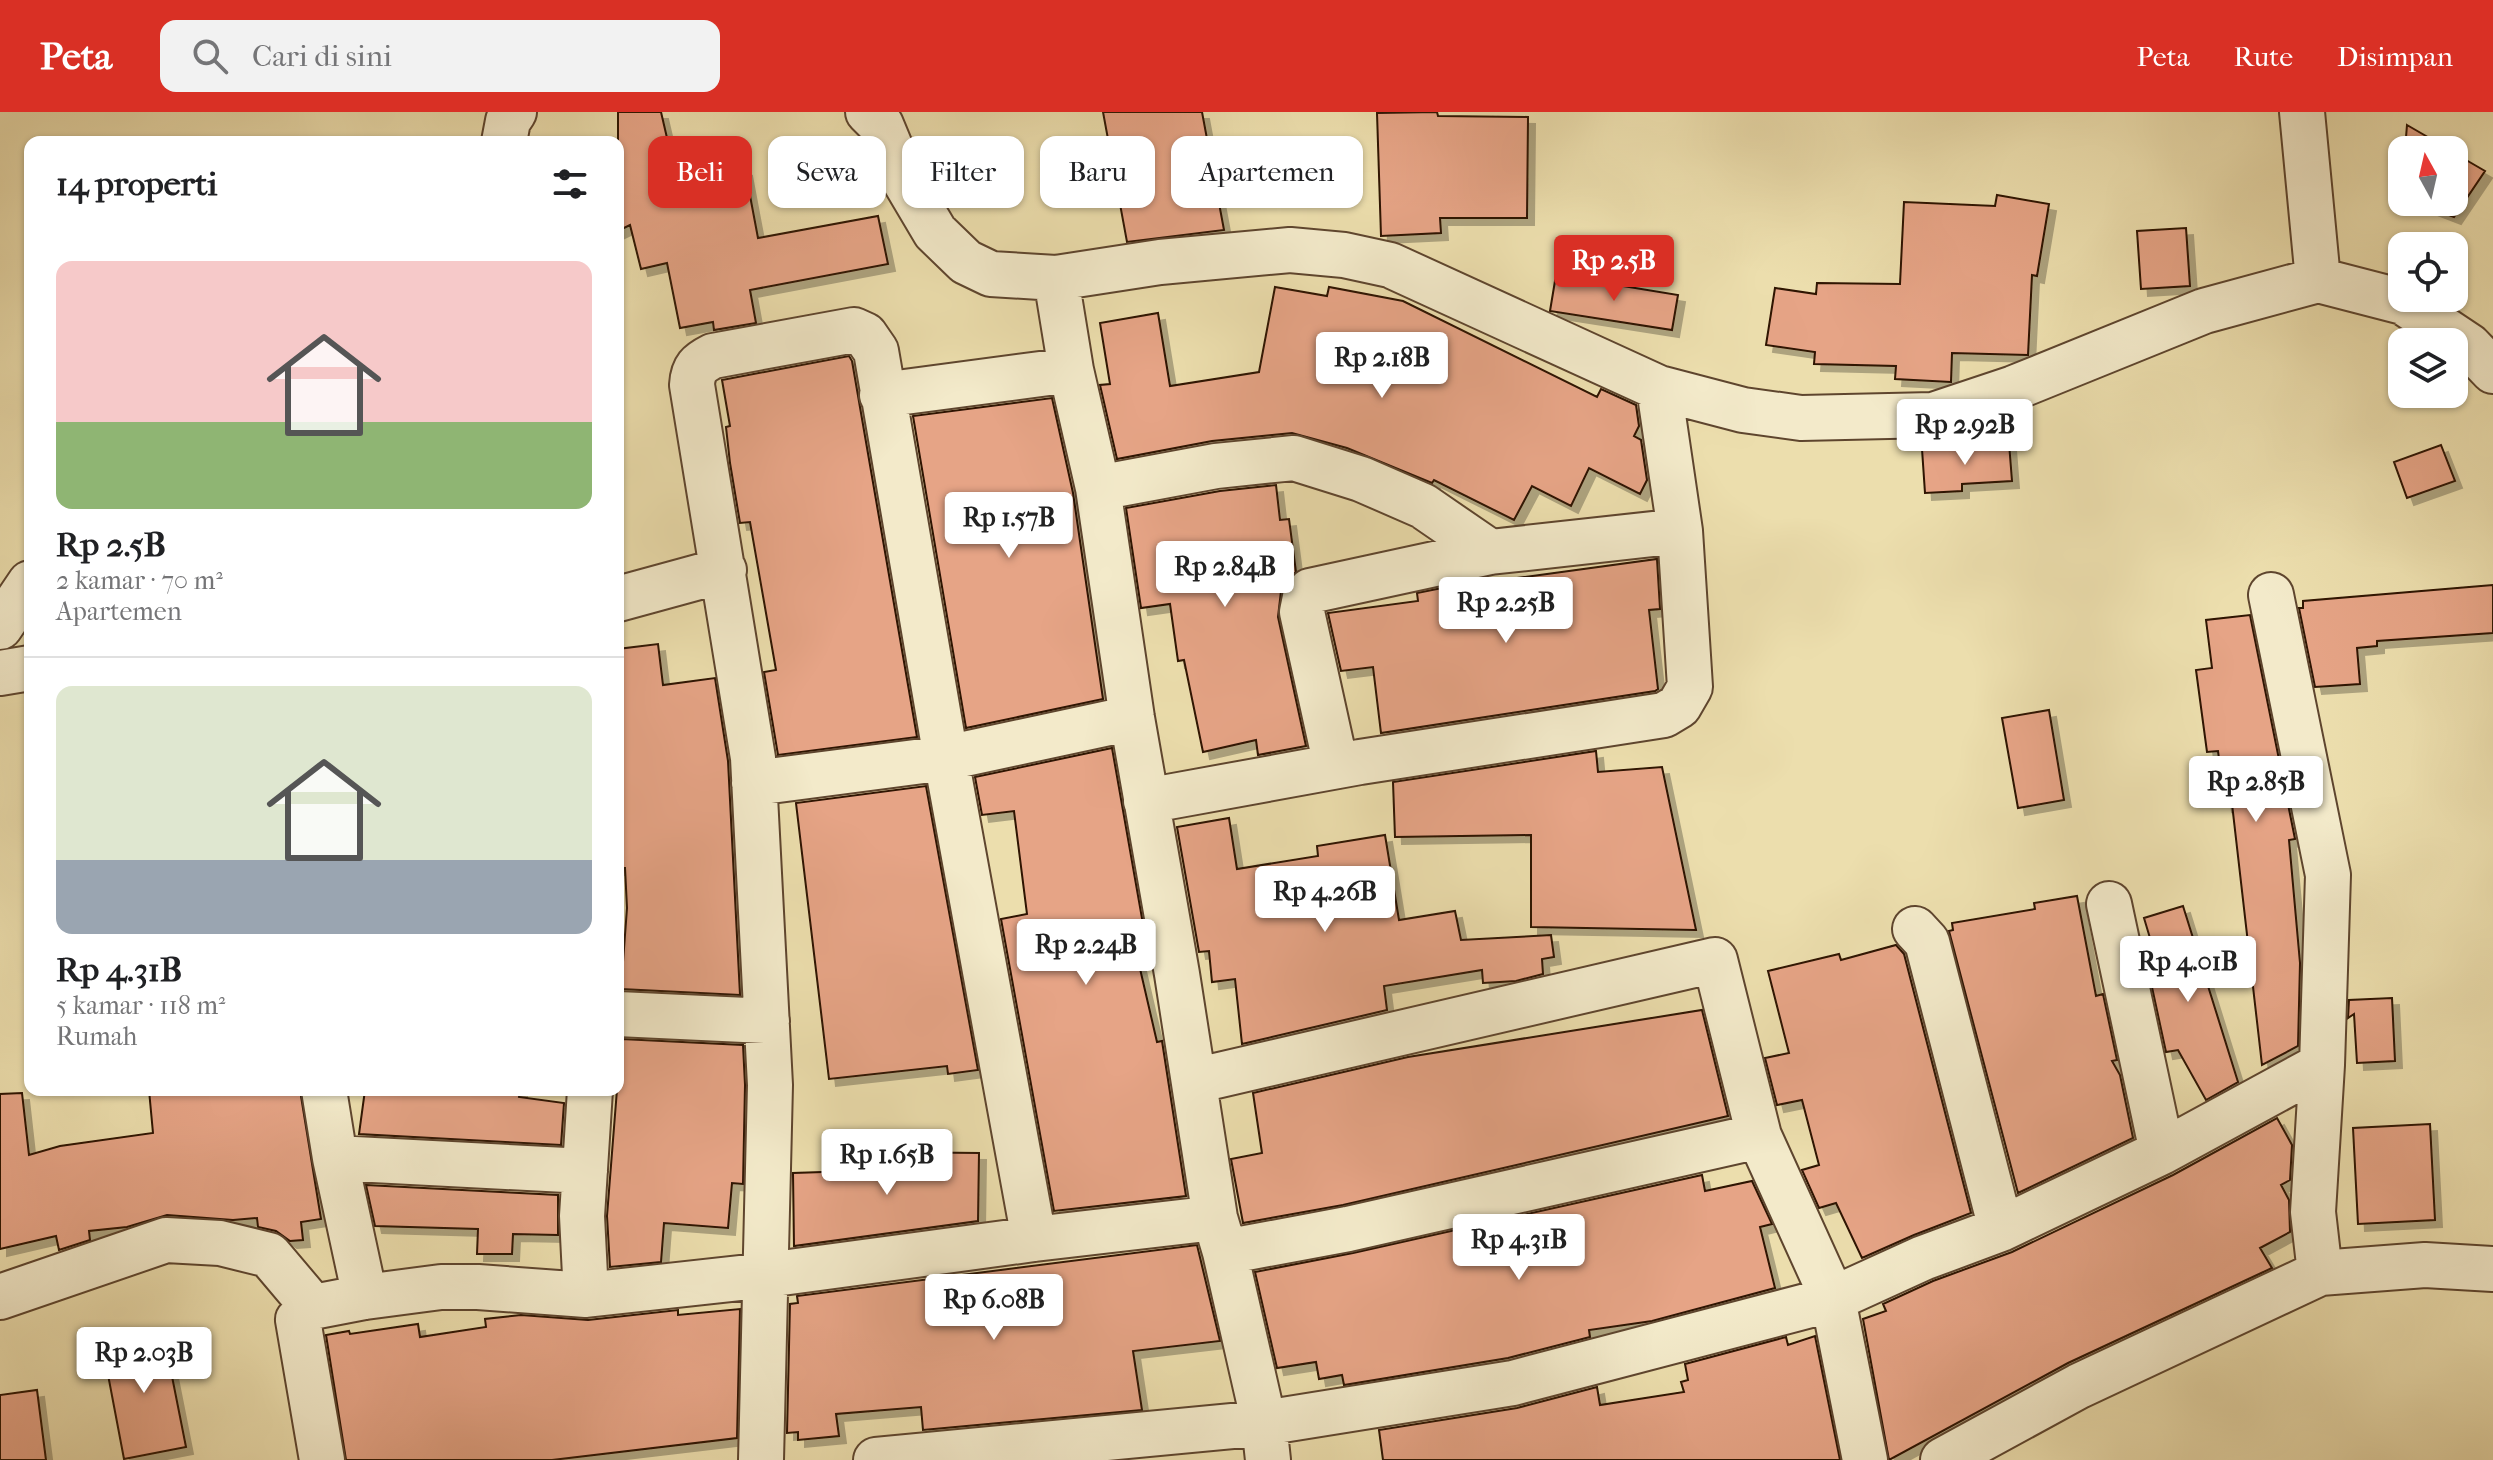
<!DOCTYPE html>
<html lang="id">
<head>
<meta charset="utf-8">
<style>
	:root { --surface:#fff; --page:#f2f2f2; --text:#202124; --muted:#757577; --line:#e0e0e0; --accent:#d93025 }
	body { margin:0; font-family:"IM FELL French Canon",serif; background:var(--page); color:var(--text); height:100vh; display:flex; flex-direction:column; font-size:30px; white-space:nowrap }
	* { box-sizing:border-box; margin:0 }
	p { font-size:26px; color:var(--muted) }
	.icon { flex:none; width:44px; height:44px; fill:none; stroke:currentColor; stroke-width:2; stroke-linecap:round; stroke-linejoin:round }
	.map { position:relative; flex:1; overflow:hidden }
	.drawer { position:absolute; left:24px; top:24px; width:600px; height:960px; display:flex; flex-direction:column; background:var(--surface); border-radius:16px; box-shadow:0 2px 6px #0004 }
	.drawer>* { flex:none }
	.banner { position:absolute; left:648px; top:24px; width:760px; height:72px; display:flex; gap:16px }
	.needle { width:52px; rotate:352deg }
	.tools { position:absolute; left:2388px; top:24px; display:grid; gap:16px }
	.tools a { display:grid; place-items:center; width:80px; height:80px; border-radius:16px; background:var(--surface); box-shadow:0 2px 6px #0004; font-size:40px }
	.price { position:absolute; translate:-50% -68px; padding:0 18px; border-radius:8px; background:#fff; color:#222; font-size:26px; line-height:52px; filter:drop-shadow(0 2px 4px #0008) }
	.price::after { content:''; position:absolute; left:50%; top:48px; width:24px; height:18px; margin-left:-12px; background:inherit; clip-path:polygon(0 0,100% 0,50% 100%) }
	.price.current { background:var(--accent); color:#fff }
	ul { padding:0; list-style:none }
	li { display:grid; align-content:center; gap:16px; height:424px; padding:0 32px }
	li+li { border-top:2px solid var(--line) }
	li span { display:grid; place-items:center; height:248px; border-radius:16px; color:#555 }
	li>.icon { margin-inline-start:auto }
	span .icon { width:144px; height:144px; fill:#fffc; stroke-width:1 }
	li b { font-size:34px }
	h2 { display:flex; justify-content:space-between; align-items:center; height:96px; padding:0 32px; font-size:34px }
	.tag { padding:0 28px; border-radius:16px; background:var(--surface); box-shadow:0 2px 6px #0004; font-size:28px; line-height:72px }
	.tag.current { background:var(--accent); color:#fff }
	header { display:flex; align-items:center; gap:48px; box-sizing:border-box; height:112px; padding:0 40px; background:var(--accent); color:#fff }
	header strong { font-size:38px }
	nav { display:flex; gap:44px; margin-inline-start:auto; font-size:28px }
	.search { width:560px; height:72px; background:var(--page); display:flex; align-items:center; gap:20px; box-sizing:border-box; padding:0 28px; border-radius:16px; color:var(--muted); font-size:30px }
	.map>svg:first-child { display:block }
</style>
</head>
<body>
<header>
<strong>Peta</strong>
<div class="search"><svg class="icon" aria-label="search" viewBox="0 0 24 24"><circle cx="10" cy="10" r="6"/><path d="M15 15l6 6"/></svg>Cari di sini</div>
<nav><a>Peta</a><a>Rute</a><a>Disimpan</a></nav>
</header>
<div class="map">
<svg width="2493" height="1348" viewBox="0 0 2493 1348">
	<defs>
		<filter id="shadow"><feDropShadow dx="7" dy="7" stdDeviation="0" flood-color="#0004"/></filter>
	</defs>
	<rect width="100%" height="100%" fill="#ecdead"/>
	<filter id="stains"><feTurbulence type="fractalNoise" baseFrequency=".0025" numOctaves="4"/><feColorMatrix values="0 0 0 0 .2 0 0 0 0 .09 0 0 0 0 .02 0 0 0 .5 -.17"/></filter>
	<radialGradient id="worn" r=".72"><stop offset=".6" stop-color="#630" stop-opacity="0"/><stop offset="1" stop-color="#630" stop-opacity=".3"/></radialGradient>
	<path fill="#e6a486" stroke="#2e1204" stroke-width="2" filter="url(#shadow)" d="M618,0H661L677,69L745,57L758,126L878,104L888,152L750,178L756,211L714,218L713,210L680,216L667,151L641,157L630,113L618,119Z
		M1103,0H1202L1224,118L1127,130Z
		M1437,0L1438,4L1528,5L1527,106H1440L1441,121L1381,124L1377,1Z
		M2407,13L2450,38H2405Z
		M2454,41L2485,59L2454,105L2415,90H2454Z
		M1997,83L2049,92L2037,164L2032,163L2028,243L1952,241L1951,270L1895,267L1896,254L1814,252L1815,240L1766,233L1775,176L1816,182L1817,171L1900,172L1904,90L1995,94Z
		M2186,116L2190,174L2141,177L2137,119Z
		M1556,163L1678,183L1672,218L1550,199Z
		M1275,175L1327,184L1329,175L1403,189L1597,285L1601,277L1636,293L1639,314L1634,324L1641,328L1647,368L1640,382L1589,356L1571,394L1532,374L1514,408L1434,368L1432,371L1347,336L1292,321L1212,329L1117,347L1100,273L1110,272L1100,211L1158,201L1170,274L1259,260Z
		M849,244L852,249L917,625L778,643L764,560L776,558L750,410L740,411L730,351L726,315L730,314L722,268Z
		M1052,286L1073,381L1103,587L966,616L913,304Z
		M2009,331L2012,369L1962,372V379L1925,381L1922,337Z
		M2441,333L2455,369L2407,386L2394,350Z
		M1276,373L1280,408L1289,407L1296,460L1286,469L1281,479L1278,505L1306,634L1258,643L1256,628L1203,640L1184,548L1178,549L1170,492L1141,496L1126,396L1220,379Z
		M1657,447L1660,497L1649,498L1658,577L1655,579L1381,621L1373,555L1341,559L1328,501L1418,489L1417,481L1437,477Z
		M2493,473V521L2377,529V534L2357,536L2360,572L2315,575L2299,496H2303V489Z
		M2250,503L2295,727L2289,728L2300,851L2298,934L2262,953L2232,692L2225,693L2218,639L2207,640L2196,558L2212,556L2206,508Z
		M658,532L663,573L715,566L728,649L740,883L621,877L627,796L625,756H618V537Z
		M2049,598L2064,688L2018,696L2002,606Z
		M1112,636L1149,846L1138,848L1157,930L1162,929L1186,1084L1054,1099L1001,807L1027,802L1014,699L982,703L975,665Z
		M1596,639L1598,660L1662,655L1696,818L1531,815V723L1395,725L1393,670Z
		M926,674L978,958L948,962L947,954L829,967L796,691Z
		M1229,706L1237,757L1318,744L1317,734L1385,723L1399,808L1455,799L1461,828L1551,823L1554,845L1542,847L1543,862L1516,869L1483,871L1482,858L1384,874L1387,898L1242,932L1235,867L1212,870L1209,839L1199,840L1177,715Z
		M2077,784L2096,884L2103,882L2117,948L2112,949L2120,963L2133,1026L2018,1081L1949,819L1953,818L1952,811L2035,797L2034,791Z
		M2183,794L2238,970L2206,988L2178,938L2166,940L2150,866L2161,863L2144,806Z
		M1896,833L1904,842L1971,1101L1914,1123L1862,1146L1836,1091L1819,1096L1802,1058L1819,1053L1802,988L1777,993L1765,946L1789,941L1768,859L1839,842L1841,848Z
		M2392,886L2395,949L2357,951L2354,902L2348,906L2349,888Z
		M1702,898L1728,1004L1343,1093L1243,1111L1231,1047L1262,1041L1253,981L1408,945Z
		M621,927L743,933L745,973L743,1072L732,1071L728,1116L664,1111L661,1150L610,1155L607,1104Z
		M149,978H300L321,1107L301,1110L303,1128L290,1129L276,1119L258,1115L257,1106L233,1108L167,1103L127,1115L89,1119L90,1128L59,1138L56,1124L0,1137V982L22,981L29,1043L60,1034L153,1021Z
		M365,978H520L519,985L564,991L561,1033L359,1022Z
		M2277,1006L2292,1033L2290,1068L2281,1073L2289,1088L2290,1120L2260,1136L2272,1156L2068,1251L1889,1348L1863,1207L1886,1199L1883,1192L1933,1169L2012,1140L2173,1063Z
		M2430,1012L2435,1108L2358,1112L2353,1016Z
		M884,1040L979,1041L978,1109L794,1134L793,1061L884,1058Z
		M1702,1063L1705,1079L1752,1069L1772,1112L1760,1115L1775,1176L1652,1209L1589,1218L1590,1225L1508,1246L1344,1273L1342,1263L1319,1267L1316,1250L1277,1256L1255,1160L1353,1141Z
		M366,1073L558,1083V1123L513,1122L512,1142H477L478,1117L375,1114Z
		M1197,1133L1220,1229L1133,1239L1142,1298L923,1318L921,1295L836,1302L839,1324L798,1328V1320L787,1321L790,1192L798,1191L797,1184Z
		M740,1197L737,1326L552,1348H346L326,1223L349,1219L350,1222L418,1212L420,1225L486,1215L485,1207L521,1203L588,1208L678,1198V1203Z
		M163,1219L186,1335L124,1347L102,1231Z
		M1815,1224L1840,1348H1383L1379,1318L1517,1296L1597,1275L1600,1293L1684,1280L1681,1270L1688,1268L1685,1252L1786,1225L1788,1233Z
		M37,1278L46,1348H0V1283Z"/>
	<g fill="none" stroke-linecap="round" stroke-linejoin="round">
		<defs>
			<path id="minor" d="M868,0L881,13L903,66L935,120L966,150L991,162L1056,166L1160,150L1290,138L1344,143L1390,153L1659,276L1743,298L1801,306L1933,303L2014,276L2204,199L2318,168L2403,190L2469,234L2493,259
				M2302,0L2318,168
				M504,30L508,9L514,0
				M1056,166L1071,258L1098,376L1132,606L1177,862L1215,1106L1225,1140L1264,1311L1268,1348
				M882,283L1071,258
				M1098,376L1216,354L1294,346L1361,367L1423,394L1490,440
				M2271,483L2328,763L2322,953L2313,1100L2320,1161
				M618,487L724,458
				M0,515L30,471
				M0,561L30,556
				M1336,654L1302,500L1305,485L1310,479L1490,440L1680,419
				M754,671L946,646L1132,606
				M1146,689L1360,650L1664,603L1679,594L1690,575L1680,419L1659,276
				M2109,792L2162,1040
				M1915,817L1927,830L2001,1117
				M618,902L767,909
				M1194,969L1715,848L1759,1024L1348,1117L1225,1140
				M324,978L335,1046L365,1185
				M1759,1024L1833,1187L1865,1348
				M335,1046L585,1059
				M586,1183L582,1104L590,978
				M0,1185L166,1128L220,1131L269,1143L313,1195
				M322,1348L298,1208L313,1195L365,1185L441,1175H478L586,1183L767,1163L1034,1127L1215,1106
				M761,1348L770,973L753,646L692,273C693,256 699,251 713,244L854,218L865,223L876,239L946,646L1034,1127
				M876,1348L1264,1311L1513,1271L1833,1187L1923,1146L2001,1117L2162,1040L2322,953
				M1943,1348L2079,1274L2320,1161L2425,1153L2493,1157"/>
		</defs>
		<use href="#minor" stroke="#5e452e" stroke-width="48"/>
		<use href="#minor" stroke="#f3eaca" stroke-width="44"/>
	</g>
	<rect width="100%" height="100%" filter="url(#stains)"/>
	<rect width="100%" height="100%" fill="url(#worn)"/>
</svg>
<div class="tools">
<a><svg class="needle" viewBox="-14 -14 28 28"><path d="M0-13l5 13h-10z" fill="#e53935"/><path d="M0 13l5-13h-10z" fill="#757577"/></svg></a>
<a><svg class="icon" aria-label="locate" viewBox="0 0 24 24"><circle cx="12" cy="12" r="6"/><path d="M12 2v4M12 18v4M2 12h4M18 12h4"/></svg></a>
<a><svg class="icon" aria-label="layers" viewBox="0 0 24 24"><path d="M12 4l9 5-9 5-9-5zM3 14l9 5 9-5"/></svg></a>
</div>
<b class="price current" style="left:1614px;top:191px">Rp 2.5B</b>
<b class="price" style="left:1382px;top:288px">Rp 2.18B</b>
<b class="price" style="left:1965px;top:355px">Rp 2.92B</b>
<b class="price" style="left:1009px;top:448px">Rp 1.57B</b>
<b class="price" style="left:1225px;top:497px">Rp 2.84B</b>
<b class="price" style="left:1506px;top:533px">Rp 2.25B</b>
<b class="price" style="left:2256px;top:712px">Rp 2.85B</b>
<b class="price" style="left:1325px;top:822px">Rp 4.26B</b>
<b class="price" style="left:1086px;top:875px">Rp 2.24B</b>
<b class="price" style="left:2188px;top:892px">Rp 4.01B</b>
<b class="price" style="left:887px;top:1085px">Rp 1.65B</b>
<b class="price" style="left:1519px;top:1170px">Rp 4.31B</b>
<b class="price" style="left:994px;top:1230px">Rp 6.08B</b>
<b class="price" style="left:144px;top:1283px">Rp 2.03B</b>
<div class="banner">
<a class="tag current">Beli</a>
<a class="tag">Sewa</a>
<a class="tag">Filter</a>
<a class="tag">Baru</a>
<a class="tag">Apartemen</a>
</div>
<section class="drawer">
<h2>14 properti<svg class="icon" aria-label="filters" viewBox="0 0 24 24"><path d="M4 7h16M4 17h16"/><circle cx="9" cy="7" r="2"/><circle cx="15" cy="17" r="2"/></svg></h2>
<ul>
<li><span style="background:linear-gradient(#f6c9c9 65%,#8fb573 0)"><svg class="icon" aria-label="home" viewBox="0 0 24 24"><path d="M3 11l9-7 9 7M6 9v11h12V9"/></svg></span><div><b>Rp 2.5B</b><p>2 kamar · 70 m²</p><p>Apartemen</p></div></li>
<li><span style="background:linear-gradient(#dfe7d0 70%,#9aa5b1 0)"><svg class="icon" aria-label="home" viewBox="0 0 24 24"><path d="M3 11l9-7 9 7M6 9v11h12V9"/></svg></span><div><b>Rp 4.31B</b><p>5 kamar · 118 m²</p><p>Rumah</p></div></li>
</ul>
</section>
</div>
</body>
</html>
